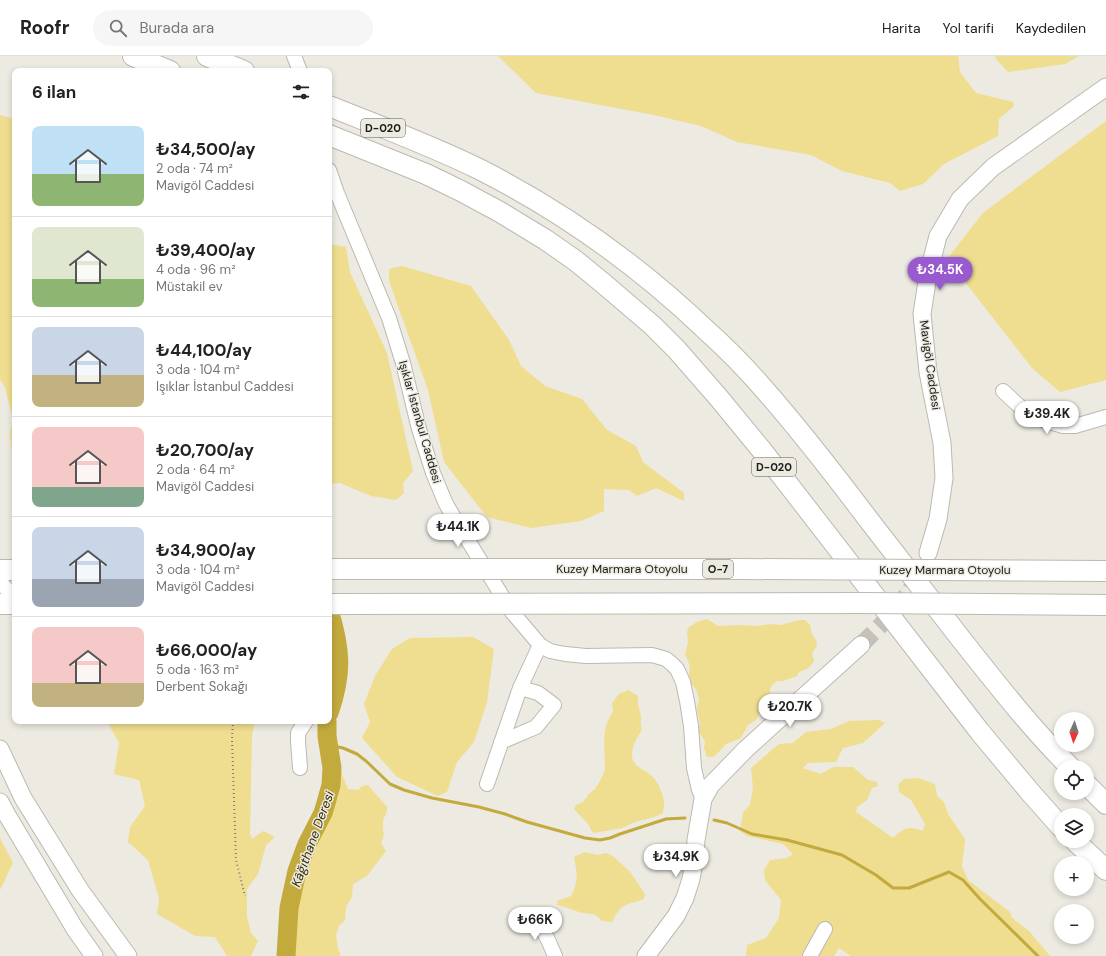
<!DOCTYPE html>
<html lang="tr">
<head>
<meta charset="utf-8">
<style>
	:root { --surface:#fff; --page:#f6f6f6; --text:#222; --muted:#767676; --line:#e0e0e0; --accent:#9959cf }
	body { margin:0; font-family:"DM Sans",sans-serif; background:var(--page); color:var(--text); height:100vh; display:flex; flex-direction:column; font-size:15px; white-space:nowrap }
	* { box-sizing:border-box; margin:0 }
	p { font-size:13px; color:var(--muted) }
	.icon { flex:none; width:22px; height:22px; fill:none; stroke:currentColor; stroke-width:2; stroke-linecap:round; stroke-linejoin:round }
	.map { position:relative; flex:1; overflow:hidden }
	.drawer { position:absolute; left:12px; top:12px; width:320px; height:656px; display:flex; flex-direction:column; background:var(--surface); border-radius:8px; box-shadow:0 2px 6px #0003 }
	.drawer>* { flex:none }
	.needle { width:26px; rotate:183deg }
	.controls { position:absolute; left:1054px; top:656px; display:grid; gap:8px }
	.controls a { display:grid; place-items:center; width:40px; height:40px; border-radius:50%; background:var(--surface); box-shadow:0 2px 6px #0003; font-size:20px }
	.price { position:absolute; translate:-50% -34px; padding:0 9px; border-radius:14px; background:#fff; color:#222; font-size:13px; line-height:26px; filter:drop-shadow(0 1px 2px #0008) }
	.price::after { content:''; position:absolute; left:50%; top:24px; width:12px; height:9px; margin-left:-6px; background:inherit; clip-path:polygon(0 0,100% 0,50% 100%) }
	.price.current { background:var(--accent); color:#fff }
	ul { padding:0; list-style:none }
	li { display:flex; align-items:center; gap:12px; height:100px; padding:0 20px }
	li+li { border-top:1px solid var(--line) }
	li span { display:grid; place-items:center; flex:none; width:112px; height:80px; border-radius:8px; color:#555 }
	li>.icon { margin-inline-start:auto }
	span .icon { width:48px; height:48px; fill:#fffc; stroke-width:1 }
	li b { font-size:17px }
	h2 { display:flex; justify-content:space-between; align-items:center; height:48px; padding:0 20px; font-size:17px }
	header { display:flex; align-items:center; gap:24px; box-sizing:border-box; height:56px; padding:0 20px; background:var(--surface); border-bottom:1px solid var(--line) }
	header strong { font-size:19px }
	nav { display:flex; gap:22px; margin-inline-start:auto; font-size:14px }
	.search { width:280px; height:36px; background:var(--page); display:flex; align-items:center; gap:10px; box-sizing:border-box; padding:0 14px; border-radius:22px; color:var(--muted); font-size:15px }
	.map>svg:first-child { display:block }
</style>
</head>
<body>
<header>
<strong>Roofr</strong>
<div class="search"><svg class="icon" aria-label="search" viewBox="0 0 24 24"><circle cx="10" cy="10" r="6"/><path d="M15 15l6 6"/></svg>Burada ara</div>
<nav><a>Harita</a><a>Yol tarifi</a><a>Kaydedilen</a></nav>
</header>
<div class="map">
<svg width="1106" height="900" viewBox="0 0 1106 900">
	<rect width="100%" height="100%" fill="#eceae1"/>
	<path fill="#efdd90" d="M498,0H958L960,16L976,37L1013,46L1014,50L999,63L998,80L944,108L923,128L900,135L890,127L842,115L811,99L737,86L701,70L654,59L536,37Z
		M995,0H1079L1065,8L1008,16L996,3Z
		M0,59L15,63V428L10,377L13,363L5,332L0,323Z
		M1106,65V324L1060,336L1032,312L947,203L983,157Z
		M329,188L346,191L350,216L387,297L413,415L403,427L404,437L396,444L371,440L340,427L329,428Z
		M402,210L471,230L509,284L521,310L545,330L582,343L607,374L636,390L643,406L684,437V445L656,432L637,440L629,434L604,433V455L581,465L531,472L487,461L444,406L428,334L389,225V213Z
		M707,563L718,570L738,569L757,570L771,568L781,569L799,564H805L810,569L812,578L816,584L817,590L812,597L814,605L809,612L799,616L797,620L783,625H777L772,629L770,634L769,647L759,658L756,664L748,669L741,682L726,688L714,701H707L704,692L705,685L698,675L700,668L697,652L699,643L696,633L691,627L689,617L690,610L685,598L688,587L687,576L689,571L697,566Z
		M473,581L494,593L487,646L474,686L457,706L447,736L438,740L397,721L362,682L370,666L364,648L375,620L392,593L410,582Z
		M628,634L638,640C637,649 639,651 641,660C641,664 640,668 642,673C639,679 634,686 633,692C628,711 642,711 652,720C658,726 664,739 664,748C664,751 663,754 663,757L654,761L635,766L622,772L594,777L591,774L589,769L574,753L576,749L583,746L588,739L595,733L600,725L605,714L604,685L606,669L613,655L612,647L619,638Z
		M879,664L885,667L863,687L843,692L836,706L808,707L803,712L821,718L833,711H853L868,724L877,726L878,730L872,732L867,744L857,751L856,756L893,782C903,772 910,769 923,775L925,768L911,744L899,736L898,729L904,723L918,722L935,728L937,740L944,746L948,758L965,783L962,810L968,824L1010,856L1012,862L1029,875L1050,900H851L839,892L834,900H746L747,889L766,882L779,862L781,844L765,824L764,814L770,804L787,802L793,798L783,788L747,780L740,775L743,756L750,749L753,732L751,712L779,688L793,687L806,676L831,673L849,665Z
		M107,665H255L252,680L250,777L252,783L263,775L275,781L266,789L258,818L247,833V861L251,877L258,885L251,900H227L215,881L195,880L157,858L159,842L148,804L128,786L130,771L145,750L139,724L114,718L119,687Z
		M335,709L339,711L348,733L358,734L362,730L368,729L387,751C388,758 383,761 383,767C382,777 386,777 381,787L386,795L367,820L353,828L352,841L346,851L345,864L339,870L336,879L338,893L341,900H278L279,882L284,869L297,804L307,780L318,761L326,732L329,714Z
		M0,782L13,807L0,834Z
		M585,796L597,799L606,797L613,800L631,817L645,838L644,843C635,847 622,847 617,857C615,860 614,863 612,866L602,865C594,855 588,859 579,856C571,853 565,851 557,849V845L571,840C579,825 577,817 574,801Z"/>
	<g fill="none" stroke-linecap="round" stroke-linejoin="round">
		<path stroke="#c2aa3d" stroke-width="3" d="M333,690L343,692L357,698L366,705L390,728L404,734L432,742L479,751L505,758L527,766L585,782L600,784L610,782L620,778L666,763L685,762
			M714,764L727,767L752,778L787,784L842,799L876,819L893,832H909L949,816L963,824L980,843L1038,900"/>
		<path stroke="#c2aa3d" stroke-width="19" d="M329,554C341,593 343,617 329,657
			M286,900L289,852L297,815L307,788L323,757L326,747L331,729L332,712L327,680V665"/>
		<path stroke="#c3c1b9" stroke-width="17" stroke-dasharray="17 8" stroke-linecap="butt" d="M861,589L881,569L910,535L920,514"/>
		<defs>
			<path id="minor" d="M294,0L300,15
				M329,114L337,137L389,262L403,307L419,373L433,417L446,448L456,465L512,556L540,589L550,595L565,598L586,600L652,599L666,603L672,608L677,613L683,626L687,645L691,670L694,712L699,734L703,743
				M1003,335L1030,360L1063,370H1075L1106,361
				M0,521L3,530L15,540
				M501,686L536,671L554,649L538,637L520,632
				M300,712L298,685V677L306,665
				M487,728L520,632L540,589
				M533,859C543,871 549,885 555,900
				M810,900L825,873"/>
			<path id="major" d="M928,497L938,463L944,422L942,387L928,316L922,258L928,219L938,180L960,143L993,111L1106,31
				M0,693L23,742L80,834L128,900
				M0,746L7,759L75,873L94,900
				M646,900L676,860L685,842L691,823L695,801L696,784L703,743L711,729L746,693L861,589"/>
			<path id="highway" d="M133,0L170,15
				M207,0L244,15
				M329,50C379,70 430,89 479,113C562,155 639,210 706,274C726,292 745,311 763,332C800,374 834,418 868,463C899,503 930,543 961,583C996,627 1030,671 1070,711
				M329,79L426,118L461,135L500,156L546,184L576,205L604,228L652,269L677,294L718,341L764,397L980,676L1030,736L1061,771
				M0,514H15
				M0,548H15
				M1087,729L1106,748
				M1075,785L1106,814"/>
		</defs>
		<use href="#minor" stroke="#bbb9b0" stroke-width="16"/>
		<use href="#major" stroke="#bbb9b0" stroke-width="19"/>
		<use href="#highway" stroke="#bbb9b0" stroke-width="22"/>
		<path stroke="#7e7c76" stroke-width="2" stroke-dasharray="1 3" stroke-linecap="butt" d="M233,665L232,684L236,804L245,840"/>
		<use href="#minor" stroke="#fff" stroke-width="14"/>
		<use href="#major" stroke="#fff" stroke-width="17"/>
		<use href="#highway" stroke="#fff" stroke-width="20"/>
		<defs>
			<path id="highway-bridge" d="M329,513H741L1106,515
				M329,548L862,547L1106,549"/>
		</defs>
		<use href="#highway-bridge" stroke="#bbb9b0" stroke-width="22" stroke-linecap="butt"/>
		<use href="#highway-bridge" stroke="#fff" stroke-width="20"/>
	</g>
	<g text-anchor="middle" stroke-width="3" stroke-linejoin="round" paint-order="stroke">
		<g fill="#eceae1" stroke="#5b5a55" stroke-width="1">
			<rect x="361" y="63" width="44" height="18" rx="3"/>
			<rect x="752" y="402" width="44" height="18" rx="3"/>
			<rect x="703" y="504" width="30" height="18" rx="3"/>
		</g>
		<g font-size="11" font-weight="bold" fill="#1d1c19">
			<text x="383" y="76">D-020</text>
			<text x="774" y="415">D-020</text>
			<text x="718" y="517">O-7</text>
		</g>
		<g font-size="12" fill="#1d1c19" stroke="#eceae1">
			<text transform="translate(930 309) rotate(82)" y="4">Mavigöl Caddesi</text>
			<text transform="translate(420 366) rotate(74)" y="4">Işıklar İstanbul Caddesi</text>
			<text x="622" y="517">Kuzey Marmara Otoyolu</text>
			<text x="945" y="518">Kuzey Marmara Otoyolu</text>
		</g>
		<g font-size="13" font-style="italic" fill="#362d00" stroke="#eceae1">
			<text transform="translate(312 783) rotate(-70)" y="5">Kâğıthane Deresi</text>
		</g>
	</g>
</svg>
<div class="controls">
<a><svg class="needle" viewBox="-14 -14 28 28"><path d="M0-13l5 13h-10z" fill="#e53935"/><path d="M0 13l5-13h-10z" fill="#767676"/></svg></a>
<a><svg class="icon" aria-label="locate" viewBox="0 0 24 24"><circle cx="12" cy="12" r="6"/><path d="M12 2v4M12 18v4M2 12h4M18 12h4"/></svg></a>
<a><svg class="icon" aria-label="layers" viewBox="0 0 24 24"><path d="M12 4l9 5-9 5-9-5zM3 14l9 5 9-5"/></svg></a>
<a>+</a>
<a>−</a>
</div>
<b class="price current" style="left:940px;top:235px">₺34.5K</b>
<b class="price" style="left:1047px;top:379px">₺39.4K</b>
<b class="price" style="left:458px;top:492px">₺44.1K</b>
<b class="price" style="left:790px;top:672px">₺20.7K</b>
<b class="price" style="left:676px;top:822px">₺34.9K</b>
<b class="price" style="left:535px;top:885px">₺66K</b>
<section class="drawer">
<h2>6 ilan<svg class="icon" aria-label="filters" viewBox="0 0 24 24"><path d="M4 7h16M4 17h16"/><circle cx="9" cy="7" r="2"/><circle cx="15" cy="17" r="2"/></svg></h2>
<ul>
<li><span style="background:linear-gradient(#bfe0f5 60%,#8fb573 0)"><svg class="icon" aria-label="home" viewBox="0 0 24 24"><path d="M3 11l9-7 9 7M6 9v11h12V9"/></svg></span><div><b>₺34,500/ay</b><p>2 oda · 74 m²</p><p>Mavigöl Caddesi</p></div></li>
<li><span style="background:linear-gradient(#dfe7d0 65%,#8fb573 0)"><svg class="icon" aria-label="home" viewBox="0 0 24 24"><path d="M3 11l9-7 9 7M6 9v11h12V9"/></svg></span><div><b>₺39,400/ay</b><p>4 oda · 96 m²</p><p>Müstakil ev</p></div></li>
<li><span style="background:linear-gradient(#c9d6e8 60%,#c2b280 0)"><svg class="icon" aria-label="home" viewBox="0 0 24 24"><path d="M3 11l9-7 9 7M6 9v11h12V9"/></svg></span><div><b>₺44,100/ay</b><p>3 oda · 104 m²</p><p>Işıklar İstanbul Caddesi</p></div></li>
<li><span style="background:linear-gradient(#f6c9c9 75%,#7fa58c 0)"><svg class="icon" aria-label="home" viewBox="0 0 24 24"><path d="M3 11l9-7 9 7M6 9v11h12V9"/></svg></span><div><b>₺20,700/ay</b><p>2 oda · 64 m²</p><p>Mavigöl Caddesi</p></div></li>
<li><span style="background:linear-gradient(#c9d6e8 65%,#9aa5b1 0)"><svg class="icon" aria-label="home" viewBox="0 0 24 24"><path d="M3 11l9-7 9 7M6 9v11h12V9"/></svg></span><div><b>₺34,900/ay</b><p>3 oda · 104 m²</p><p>Mavigöl Caddesi</p></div></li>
<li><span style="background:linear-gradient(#f6c9c9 70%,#c2b280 0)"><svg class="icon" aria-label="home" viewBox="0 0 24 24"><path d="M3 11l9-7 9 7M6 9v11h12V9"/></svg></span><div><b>₺66,000/ay</b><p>5 oda · 163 m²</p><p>Derbent Sokağı</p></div></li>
</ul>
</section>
</div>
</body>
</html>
